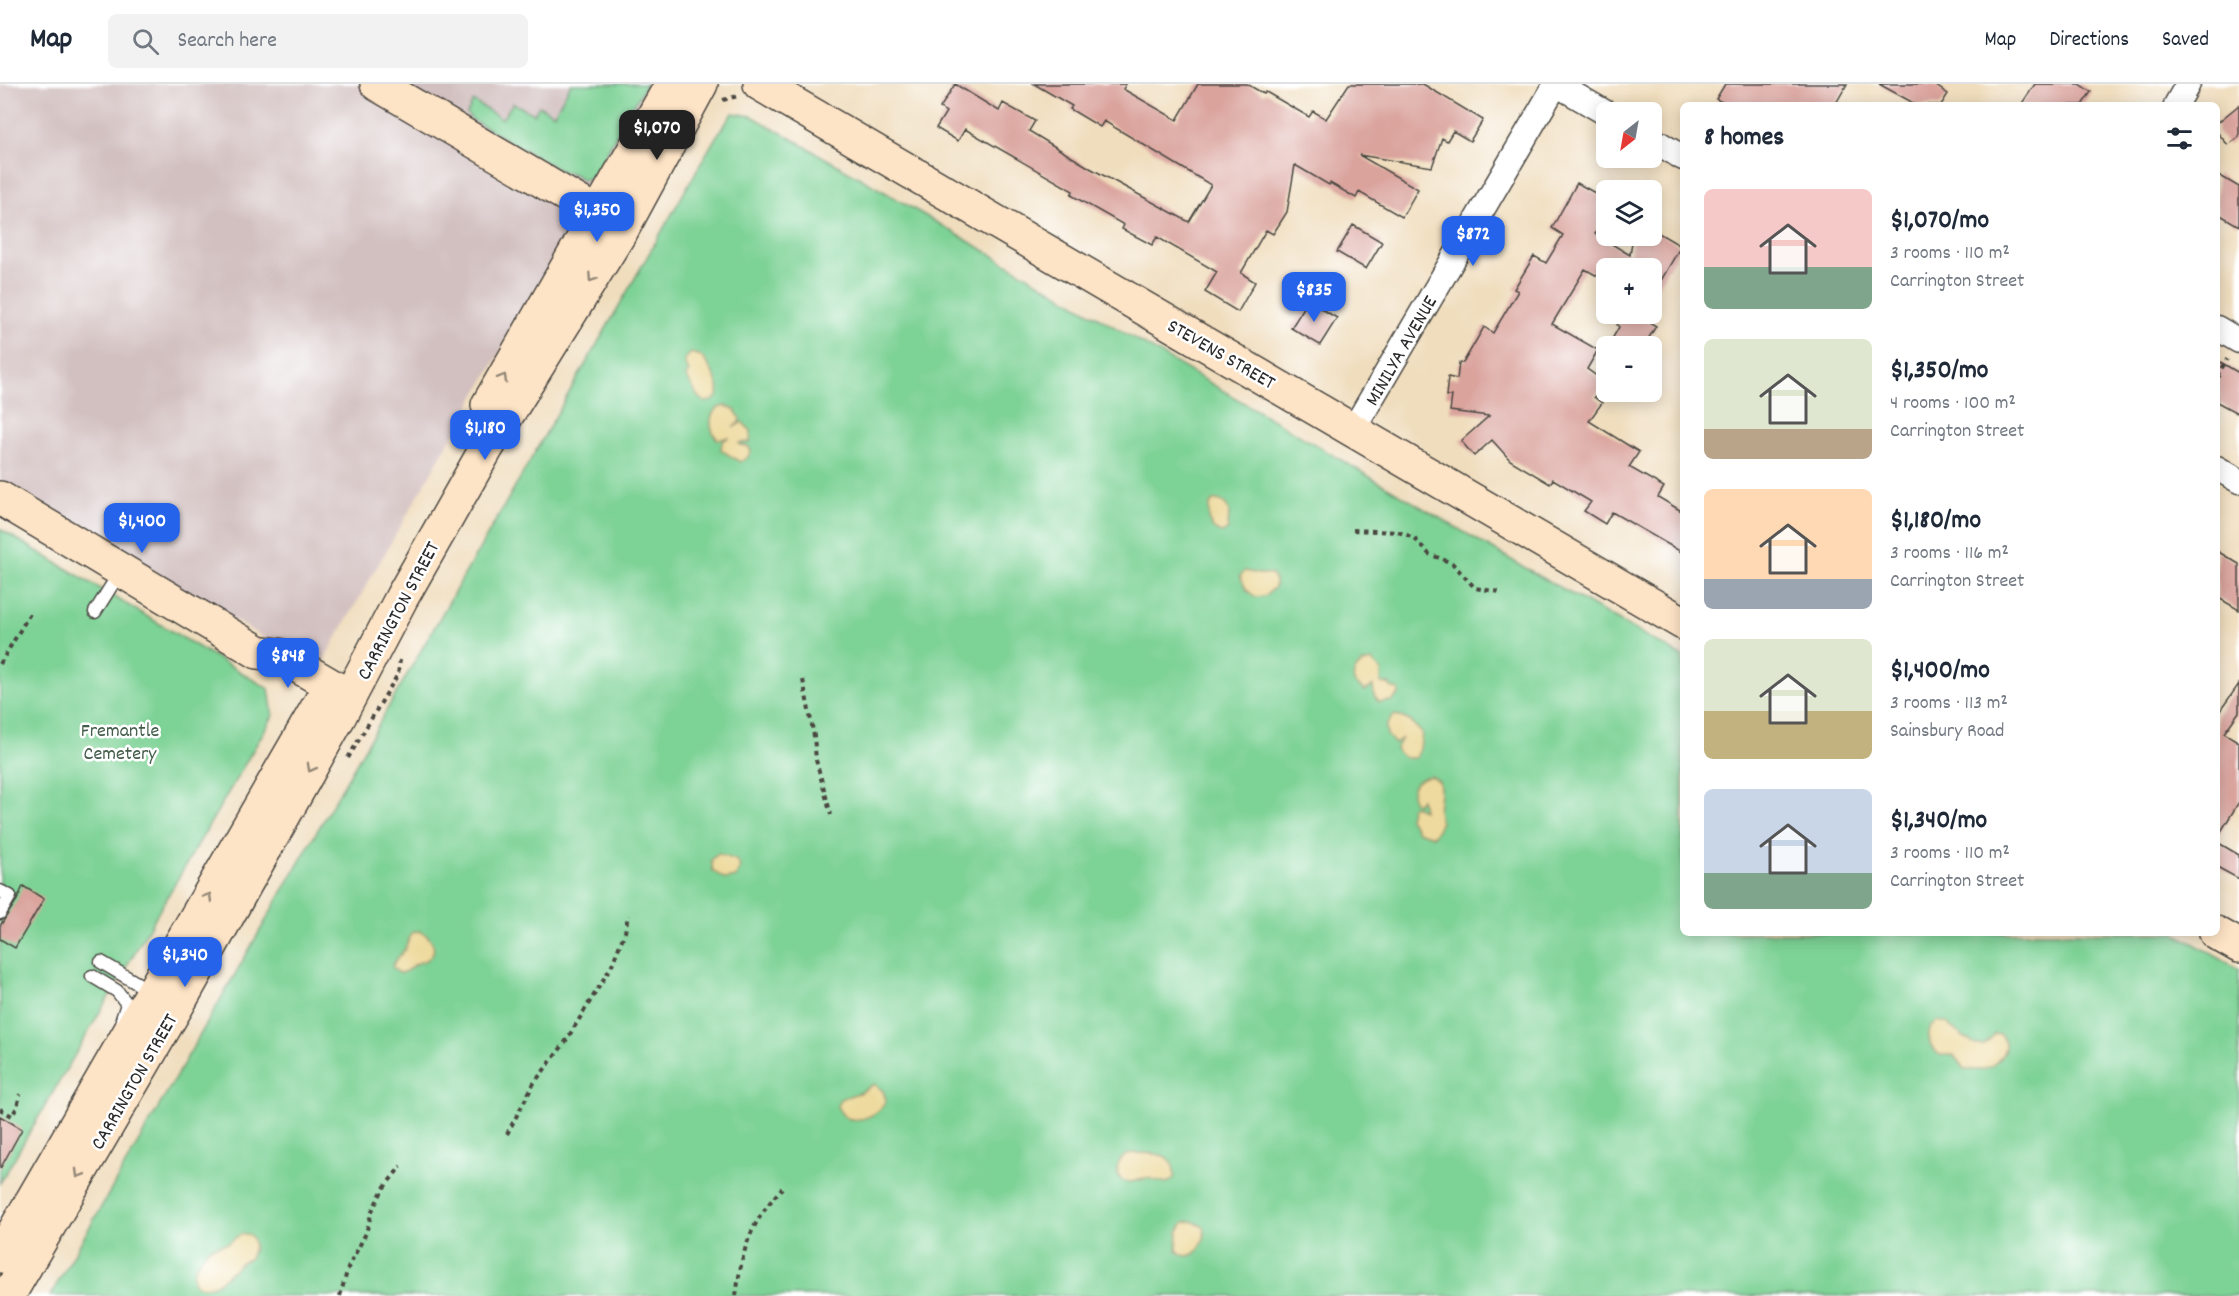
<!DOCTYPE html>
<html lang="en">
<head>
<meta charset="utf-8">
<style>
	:root { --surface:#fff; --page:#f2f2f3; --text:#1f2937; --muted:#747a83; --line:#e0e1e3; --accent:#2563eb }
	body { margin:0; font-family:Dekko,sans-serif; background:var(--page); color:var(--text); height:100vh; display:flex; flex-direction:column; font-size:22px; white-space:nowrap }
	* { box-sizing:border-box; margin:0 }
	p { font-size:20px; color:var(--muted) }
	.icon { flex:none; width:33px; height:33px; fill:none; stroke:currentColor; stroke-width:2; stroke-linecap:round; stroke-linejoin:round }
	.map { position:relative; flex:1; overflow:hidden }
	.drawer { position:absolute; left:1680px; top:18px; width:540px; height:834px; display:flex; flex-direction:column; background:var(--surface); border-radius:9px; box-shadow:0 3px 15px #0003 }
	.drawer>* { flex:none }
	.needle { width:39px; rotate:211deg }
	.tools { position:absolute; left:1596px; top:18px; display:grid; gap:12px }
	.tools a { display:grid; place-items:center; width:66px; height:66px; border-radius:9px; background:var(--surface); box-shadow:0 3px 15px #0003; font-size:30px }
	.price { position:absolute; translate:-50% -51px; padding:0 14px; border-radius:12px; background:var(--accent); color:#fff; font-size:20px; line-height:39px; filter:drop-shadow(0 2px 3px #0008) }
	.price::after { content:''; position:absolute; left:50%; top:36px; width:18px; height:14px; margin-left:-9px; background:inherit; clip-path:polygon(0 0,100% 0,50% 100%) }
	.price.on { background:#222; color:#fff }
	ul { padding:0; list-style:none }
	li { display:flex; align-items:center; gap:18px; height:150px; padding:0 24px }
	li span { display:grid; place-items:center; flex:none; width:168px; height:120px; border-radius:9px; color:#555 }
	li>.icon { margin-inline-start:auto }
	span .icon { width:72px; height:72px; fill:#fffc; stroke-width:1 }
	li b { font-size:26px }
	h2 { display:flex; justify-content:space-between; align-items:center; height:72px; padding:0 24px; font-size:26px }
	header { display:flex; align-items:center; gap:36px; box-sizing:border-box; height:84px; padding:0 30px; background:var(--surface); border-bottom:2px solid var(--line) }
	header strong { font-size:28px }
	nav { display:flex; gap:33px; margin-inline-start:auto; font-size:21px }
	.search { width:420px; height:54px; background:var(--page); display:flex; align-items:center; gap:15px; box-sizing:border-box; padding:0 21px; border-radius:9px; color:var(--muted); font-size:22px }
	.map>svg:first-child { display:block }
</style>
</head>
<body>
<header>
<strong>Map</strong>
<div class="search"><svg class="icon" aria-label="search" viewBox="0 0 24 24"><circle cx="10" cy="10" r="6"/><path d="M15 15l6 6"/></svg>Search here</div>
<nav><a>Map</a><a>Directions</a><a>Saved</a></nav>
</header>
<div class="map">
<svg width="2239" height="1212" viewBox="0 0 2239 1212">
	<rect width="100%" height="100%" fill="#fff"/>
	<filter id="ink" filterUnits="userSpaceOnUse"><feTurbulence type="fractalNoise" baseFrequency=".0167" numOctaves="2"/><feDisplacementMap in="SourceGraphic" scale="12" xChannelSelector="R" yChannelSelector="G"/><feConvolveMatrix kernelMatrix="1 2 1 2 8 2 1 2 1" color-interpolation-filters="sRGB"/></filter>
	<filter id="wash" filterUnits="userSpaceOnUse"><feTurbulence type="fractalNoise" baseFrequency=".008" numOctaves="4" result="noise"/><feDisplacementMap in="SourceGraphic" scale="24" xChannelSelector="R" yChannelSelector="G"/><feGaussianBlur stdDeviation="1.35" result="paint"/><feColorMatrix in="noise" values="0 0 0 0 0 0 0 0 0 0 0 0 0 0 0 0 0 1.4 0 .05"/><feComposite in="paint" operator="in"/></filter>
	<g filter="url(#wash)">
		<rect width="100%" height="100%" fill="#f0ddbd"/>
		<path fill="#d2bfbf" d="M0,0H654L318,586L0,396Z"/>
		<path fill="#7dd295" stroke="#547e60" stroke-width="1.5" d="M571,0H646L594,90L587,95L581,96C577,90 569,87 563,88L471,35L467,30L473,17L502,35L513,19L534,30L539,22L554,30Z
			M733,29L752,32L895,114L1520,481L1683,573V849H2175L2239,885V1212H50L716,53Z
			M0,445L269,605L273,632L0,1099Z"/>
		<path fill="#eeda9e" stroke="#8c8264" stroke-width="1.5" d="M691,269L701,272C710,283 733,316 705,318L698,313L686,292L689,287L685,281V275Z
			M726,322L735,326L740,334L739,338L733,344L742,338L751,347L750,358L739,359L740,361L748,362L751,367L747,374L740,378L721,366L722,358L729,353L718,356C708,345 707,324 726,322Z
			M1218,416C1233,421 1228,433 1228,445L1222,449C1207,445 1209,435 1209,422L1213,417Z
			M1245,487L1259,490H1271L1275,497V503L1265,512L1256,513C1243,505 1246,503 1240,492Z
			M1372,577L1381,586V599L1389,600L1391,603L1399,606V610L1392,617L1379,618L1374,612L1373,602L1365,607L1354,598C1351,586 1361,578 1372,577Z
			M1396,631L1410,637L1422,649L1420,665L1416,673C1407,676 1401,674 1396,665L1402,654L1395,660L1387,651L1386,642L1393,632Z
			M1431,692L1439,697C1443,712 1434,725 1441,738L1433,752L1417,747L1409,734L1411,724L1414,722L1423,726L1421,715L1417,720L1413,717C1410,702 1416,694 1431,692Z
			M718,770L736,776L740,783L736,793L725,795L713,787L711,776Z
			M419,847C429,851 440,864 429,874C426,877 420,877 416,880C409,884 407,889 399,889L393,884V880L405,865L411,849Z
			M1938,937L1947,939C1952,945 1969,957 1976,961H1984L1995,950L2001,951C2012,965 1998,980 1984,985C1978,987 1971,986 1964,985L1954,971H1940C1928,962 1921,945 1938,937Z
			M874,1000L883,1007L886,1016C881,1030 861,1039 847,1034C842,1032 839,1026 837,1022L840,1015L861,1008Z
			M1134,1069C1154,1070 1176,1066 1174,1094L1167,1099L1147,1094L1131,1098L1121,1096C1113,1084 1119,1071 1134,1069Z
			M1192,1137L1204,1143C1208,1159 1190,1183 1177,1166L1178,1148L1184,1138Z
			M241,1150H248C257,1156 254,1165 250,1174C247,1176 241,1178 238,1181C226,1192 211,1211 194,1199C189,1186 201,1174 209,1164L228,1159Z"/>
		<g id="blocks">
			<path fill="#daa39c" d="M955,0L999,27L1003,19L1035,37L1029,47L1090,84L1189,138L1211,101L1104,37L1100,43L1070,25L1072,22L1034,0H1126L1123,5L1177,36L1198,0H1247L1264,10L1266,8L1309,33L1313,27L1326,35L1349,0H1423L1483,36L1470,57L1453,47L1447,57L1442,54L1432,83L1359,71L1418,105L1402,133L1359,108L1356,114L1330,99L1329,101L1295,81L1287,128L1273,150L1266,146L1241,189L1255,198L1238,228L1205,208L1217,188L1157,153L1152,161L1122,145L1124,141L1071,111L1073,107L965,45L958,57L936,44L946,28L940,24Z
				M1725,0H1847L1835,21H1727L1716,15Z
				M1879,0H1933L1948,10L1941,21H1917Z
				M2035,0H2079L2091,8L2082,21H2021Z
				M2239,21V53L2228,61L2217,48V39Z
				M2217,90L2239,103V142L2217,129Z
				M1577,99L1606,115V130L1595,150L1630,171L1633,152H1652V145L1681,162L1652,212V184H1606V197L1585,185L1552,240L1598,266L1587,285L1605,298L1594,313L1602,319L1589,337L1639,368L1629,383L1664,403L1658,413L1683,428V469L1612,428L1605,440L1584,427L1591,418L1553,395L1550,400L1510,376L1492,356L1474,372L1461,357L1489,332L1450,327L1452,312H1446L1448,293L1457,295L1459,279H1463L1484,243L1493,249L1518,207L1514,205L1534,172L1546,179L1563,151L1552,144Z
				M1353,141L1382,158L1366,185L1337,168Z
				M1308,217L1337,234L1320,261L1291,244Z
				M1624,230H1647L1644,235L1656,242L1644,262H1608L1619,243L1617,241Z
				M2217,276L2239,289V330L2217,318Z
				M2217,467L2239,480V526L2217,513Z
				M2239,600V628L2224,649L2239,658V718L2217,754V631Z
				M2217,758L2239,771V795L2217,783Z
				M23,802L44,815L15,864L0,855V842L17,816Z
				M0,1032L22,1045L0,1085Z"/>
		</g>
	</g>
	<g filter="url(#ink)">
		<use href="#blocks" fill-opacity="0" stroke="#494641" stroke-width="1.5"/>
		<g fill="none" stroke-linecap="round" stroke-linejoin="round">
			<defs>
				<path id="lane" d="M95,528L120,488
					M0,807L10,812L0,829
					M101,878L152,908
					M92,892L117,907L127,920L122,935"/>
				<path id="street" d="M1556,0L1606,29
					M2176,21L2188,0
					M1652,55L1683,74
					M2217,244L2239,257
					M1353,346L1556,0
					M2217,384L2239,397"/>
				<path id="secondary" d="M377,0L616,140
					M760,0L1683,539
					M488,321L672,0
					M0,414L258,568L279,571L349,612
					M2216,849L2239,862
					M0,1172L327,607
					M8,1212L177,922L339,633L402,513L486,365L623,144L701,0"/>
			</defs>
			<use href="#lane" stroke="#494641" stroke-width="15"/>
			<use href="#street" stroke="#494641" stroke-width="27"/>
			<use href="#secondary" stroke="#494641" stroke-width="36"/>
			<path stroke="#494641" stroke-width="4" stroke-dasharray="4.5 4.5" stroke-linecap="butt" d="M723,16L738,12
				M2217,292L2227,275
				M1353,446L1398,448L1407,451L1416,456L1429,470L1452,479L1475,504L1500,508
				M0,580L32,526
				M803,596L814,652L816,676L831,731
				M348,674L398,590L400,576
				M0,1025L12,1032L17,1023L20,1010
				M507,1050L534,999L564,960L611,883L625,848L628,831
				M340,1212L348,1184L366,1149L372,1127L383,1105L401,1082
				M736,1212C743,1162 749,1142 782,1104"/>
			<use href="#lane" stroke="#fff" stroke-width="12"/>
			<use href="#street" stroke="#fff" stroke-width="24"/>
			<use href="#secondary" stroke="#fee4c6" stroke-width="33"/>
			<path stroke="#494641" stroke-width="4" stroke-dasharray="4.5 4.5" stroke-linecap="butt" d="M2218,293L2220,291"/>
		</g>
		<defs><path id="oneway-chevron" d="M-2-3.5L2.5 0L-2 3.5" fill="none" stroke-width="1.6" stroke-linecap="round" stroke-linejoin="round" transform="scale(1.5)"/></defs>
		<g stroke="#948878">
			<use href="#oneway-chevron" transform="translate(592 194) rotate(123)"/>
			<use href="#oneway-chevron" transform="translate(503 294) rotate(-60)"/>
			<use href="#oneway-chevron" transform="translate(311 684) rotate(119)"/>
			<use href="#oneway-chevron" transform="translate(208 813) rotate(-60)"/>
			<use href="#oneway-chevron" transform="translate(79 1090) rotate(120)"/>
		</g>
	</g>
	<g text-anchor="middle" stroke-width="5" stroke-linejoin="round" paint-order="stroke">
		<g font-size="20" fill="#2b2b2b" stroke="#fff">
			<text transform="translate(1400 266) rotate(-60)" y="7">MINILYA AVENUE</text>
			<text transform="translate(1222 269) rotate(30)" y="7">STEVENS STREET</text>
			<text transform="translate(397 526) rotate(-62)" y="7">CARRINGTON STREET</text>
			<text transform="translate(133 997) rotate(-60)" y="7">CARRINGTON STREET</text>
		</g>
		<g font-size="20" fill="#445d4b" stroke="#fff">
			<text x="120" y="652">Fremantle<tspan x="120" dy="23">Cemetery</tspan></text>
		</g>
	</g>
</svg>
<div class="tools">
<a><svg class="needle" viewBox="-14 -14 28 28"><path d="M0-13l5 13h-10z" fill="#e53935"/><path d="M0 13l5-13h-10z" fill="#747a83"/></svg></a>
<a><svg class="icon" aria-label="layers" viewBox="0 0 24 24"><path d="M12 4l9 5-9 5-9-5zM3 14l9 5 9-5"/></svg></a>
<a>+</a>
<a>−</a>
</div>
<b class="price on" style="left:657px;top:77px">$1,070</b>
<b class="price" style="left:597px;top:159px">$1,350</b>
<b class="price" style="left:1473px;top:183px">$872</b>
<b class="price" style="left:1314px;top:239px">$835</b>
<b class="price" style="left:485px;top:377px">$1,180</b>
<b class="price" style="left:142px;top:470px">$1,400</b>
<b class="price" style="left:288px;top:605px">$848</b>
<b class="price" style="left:185px;top:904px">$1,340</b>
<section class="drawer">
<h2>8 homes<svg class="icon" aria-label="filters" viewBox="0 0 24 24"><path d="M4 7h16M4 17h16"/><circle cx="9" cy="7" r="2"/><circle cx="15" cy="17" r="2"/></svg></h2>
<ul>
<li><span style="background:linear-gradient(#f6c9c9 65%,#7fa58c 0)"><svg class="icon" aria-label="home" viewBox="0 0 24 24"><path d="M3 11l9-7 9 7M6 9v11h12V9"/></svg></span><div><b>$1,070/mo</b><p>3 rooms · 110 m²</p><p>Carrington Street</p></div></li>
<li><span style="background:linear-gradient(#dfe7d0 75%,#b9a48a 0)"><svg class="icon" aria-label="home" viewBox="0 0 24 24"><path d="M3 11l9-7 9 7M6 9v11h12V9"/></svg></span><div><b>$1,350/mo</b><p>4 rooms · 100 m²</p><p>Carrington Street</p></div></li>
<li><span style="background:linear-gradient(#ffd9b3 75%,#9aa5b1 0)"><svg class="icon" aria-label="home" viewBox="0 0 24 24"><path d="M3 11l9-7 9 7M6 9v11h12V9"/></svg></span><div><b>$1,180/mo</b><p>3 rooms · 116 m²</p><p>Carrington Street</p></div></li>
<li><span style="background:linear-gradient(#dfe7d0 60%,#c2b280 0)"><svg class="icon" aria-label="home" viewBox="0 0 24 24"><path d="M3 11l9-7 9 7M6 9v11h12V9"/></svg></span><div><b>$1,400/mo</b><p>3 rooms · 113 m²</p><p>Sainsbury Road</p></div></li>
<li><span style="background:linear-gradient(#c9d6e8 70%,#7fa58c 0)"><svg class="icon" aria-label="home" viewBox="0 0 24 24"><path d="M3 11l9-7 9 7M6 9v11h12V9"/></svg></span><div><b>$1,340/mo</b><p>3 rooms · 110 m²</p><p>Carrington Street</p></div></li>
</ul>
</section>
</div>
</body>
</html>
